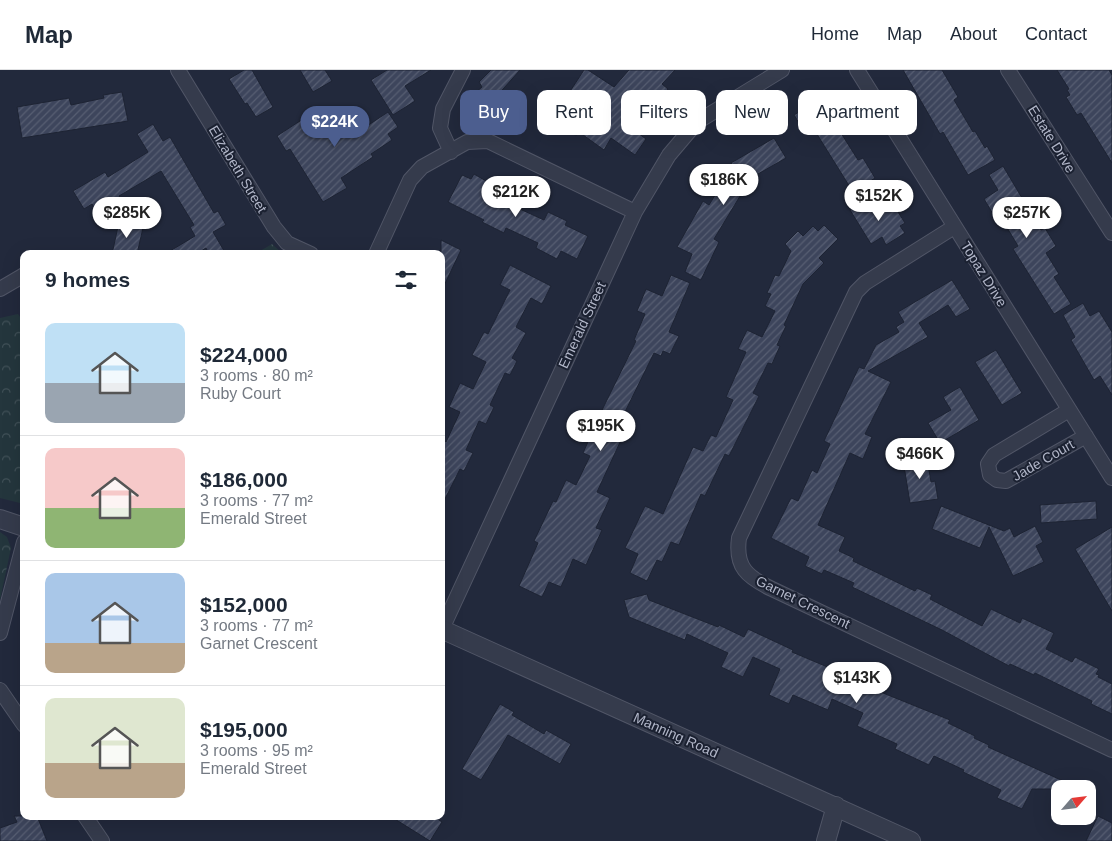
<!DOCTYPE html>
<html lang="en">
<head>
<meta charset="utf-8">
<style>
	:root { --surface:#fff; --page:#f6f6f7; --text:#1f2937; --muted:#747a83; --line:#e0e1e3; --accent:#4c5e8f }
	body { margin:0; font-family:Helvetica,sans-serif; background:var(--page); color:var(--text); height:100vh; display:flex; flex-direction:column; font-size:19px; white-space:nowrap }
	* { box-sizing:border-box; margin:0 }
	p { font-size:16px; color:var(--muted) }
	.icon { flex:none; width:28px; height:28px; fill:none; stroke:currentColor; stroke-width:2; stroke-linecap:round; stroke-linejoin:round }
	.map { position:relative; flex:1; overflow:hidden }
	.details { position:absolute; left:20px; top:180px; width:425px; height:570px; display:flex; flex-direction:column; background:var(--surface); border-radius:10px; box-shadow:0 5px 20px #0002 }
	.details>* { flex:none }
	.hud { position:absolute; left:460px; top:20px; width:475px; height:45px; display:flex; gap:10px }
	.needle { width:32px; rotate:62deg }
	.tools { position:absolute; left:1051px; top:710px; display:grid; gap:10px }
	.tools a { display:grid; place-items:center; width:45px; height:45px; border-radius:10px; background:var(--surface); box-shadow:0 5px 20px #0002; font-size:25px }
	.price { position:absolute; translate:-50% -42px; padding:0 11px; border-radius:18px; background:#fff; color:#222; font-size:16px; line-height:32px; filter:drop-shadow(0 1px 2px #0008) }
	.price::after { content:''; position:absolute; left:50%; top:30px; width:15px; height:11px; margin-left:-8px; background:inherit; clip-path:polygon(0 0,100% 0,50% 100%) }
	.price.current { background:var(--accent); color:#fff }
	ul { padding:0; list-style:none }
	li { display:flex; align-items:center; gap:15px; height:125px; padding:0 25px }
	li+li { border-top:1px solid var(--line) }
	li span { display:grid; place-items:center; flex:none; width:140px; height:100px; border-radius:10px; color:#555 }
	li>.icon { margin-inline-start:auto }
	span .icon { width:60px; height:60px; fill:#fffc; stroke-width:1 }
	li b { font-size:21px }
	h2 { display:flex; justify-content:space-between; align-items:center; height:60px; padding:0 25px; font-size:21px }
	.chip { padding:0 18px; border-radius:10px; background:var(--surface); box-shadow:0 5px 20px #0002; font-size:18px; line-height:45px }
	.chip.current { background:var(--accent); color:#fff }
	header { display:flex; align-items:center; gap:30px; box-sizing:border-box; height:70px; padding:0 25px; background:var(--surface); border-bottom:1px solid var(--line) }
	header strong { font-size:24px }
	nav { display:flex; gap:28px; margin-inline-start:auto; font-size:18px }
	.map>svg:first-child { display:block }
</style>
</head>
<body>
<header>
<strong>Map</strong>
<nav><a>Home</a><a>Map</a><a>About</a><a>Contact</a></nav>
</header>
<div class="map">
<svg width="1112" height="771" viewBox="0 0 1112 771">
	<defs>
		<pattern id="park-crowns" width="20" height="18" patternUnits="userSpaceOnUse" patternTransform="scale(1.25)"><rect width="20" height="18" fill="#24363d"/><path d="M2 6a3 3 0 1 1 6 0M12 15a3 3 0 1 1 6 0" fill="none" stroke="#415158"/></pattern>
		<pattern id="building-hatch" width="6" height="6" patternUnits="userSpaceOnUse" patternTransform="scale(1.25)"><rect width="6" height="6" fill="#3d455c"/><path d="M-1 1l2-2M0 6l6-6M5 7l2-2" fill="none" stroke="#575e72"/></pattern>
	</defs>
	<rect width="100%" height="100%" fill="#22293c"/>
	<path fill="url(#park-crowns)" d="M272,174L283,184H255Z
		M18,244L24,253V434L0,428V248Z
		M0,462L7,467L11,478L0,530Z"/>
	<path fill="url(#building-hatch)" stroke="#1d2333" d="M244,0H252L273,37L256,47L247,33L245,34L229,9Z
		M300,0H325L332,11L313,22Z
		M387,0H431L405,16L415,31L393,45L371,10Z
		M491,0H520L488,36L475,23L482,17L479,12Z
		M584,0H588L614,17L629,0H675L662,14L668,19L658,32L647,23L626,54L646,69L635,85L611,68L604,80L579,62L576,66L559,54L562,50L545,39L553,25L563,32Z
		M903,0H942L958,27L954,30L973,62L975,61L985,78L987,76L995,90L968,105L943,62L940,64Z
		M1057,0H1109L1112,5V93L1081,43L1077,45L1066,27L1070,25L1067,20L1069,19Z
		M122,22L128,51L22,68L17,37L69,28L71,35L104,28L103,25Z
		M831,23L841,39L837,41L848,59L841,63L858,90L863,88L875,108L853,122L815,61L807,66L794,45Z
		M352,39L364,58L388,42L398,57L388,64L392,70L371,84L373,87L341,108L347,118L323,132L290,79L286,81L277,66L312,43L321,59Z
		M153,54L163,71L170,67L214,143L218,141L226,155L213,162L226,184H209L206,178L196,184H165L195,166L190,157L194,155L161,101L119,126L127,138L103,153L92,134L84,139L73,121L105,102L108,107L148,82L137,64Z
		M774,68L786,88L751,108L714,169L719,172L701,210L685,202L692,184L677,177L703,131L709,135L733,96L731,93Z
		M1003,96L1041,160L1045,158L1056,176L1046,183L1059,204L1054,207L1071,234L1054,244L1013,179L1018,176L1000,146L996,149L984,129L998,120L989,105Z
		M474,104L512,126L509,134L544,150L548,142L567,151L565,155L588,166L577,189L561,181L557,189L536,178L538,173L506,158L504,163L482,152L484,150L448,132L462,105L471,109Z
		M869,128L879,143L893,134L905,153L900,156L905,163L886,175L882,167L871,174L850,140Z
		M119,152L143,158L137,184H112Z
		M824,155L838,169L819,188L824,193L803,214L784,255L786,256L777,275L780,276L772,294L768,293L753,323L759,326L729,386L725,384L705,426L701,424L679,475L671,472L662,492L657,490L647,511L630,503L638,484L625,478L645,436L663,444L693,377L703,381L711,365L716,367L733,330L726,327L746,282L738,279L747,260L762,267L775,241L765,236L771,224L767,223L775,205L779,206L791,181L785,174L798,161L803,166L813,156L818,161Z
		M441,170L461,180L441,222Z
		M510,195L551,216L542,234L531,228L516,257L526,263L512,288L517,291L510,305L505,303L490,335L494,337L486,354L479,351L466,380L473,383L464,401L460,399L441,437V369L446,372L460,342L449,337L460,313L473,319L486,292L472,285L484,262L488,264L510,220L500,215Z
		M671,205L690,213L669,262L679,266L670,284L663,281L661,286L654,283L621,350L631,355L624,370L622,368L597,422L610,428L596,458L602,460L586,495L573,489L561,517L549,512L542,527L519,516L538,473L534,471L553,431L556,432L566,410L576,415L590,386L583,383L603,338L636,271L634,270L645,244L637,241L646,219L662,226Z
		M952,210L970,239L956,247L948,235L919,253L928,267L868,301L891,312L865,364L872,367L863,389L850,383L818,455L845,467L839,481L854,488L853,491L915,521L917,518L932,525L930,529L982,556L991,539L1020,553L1022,548L1054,563L1046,579L1072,592L1075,587L1099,599L1096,604L1099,605L1098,607L1112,614V644L1091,634L1092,631L1035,603L1034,605L1010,594L1009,596L942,560L852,517L854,513L824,500L822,504L805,496L809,487L771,468L791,428L798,431L812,400L817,403L830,374L824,371L859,297L864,299L876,275L899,262L896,257L904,252L898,242Z
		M1083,233L1090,246L1099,241L1112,262V325L1100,306L1094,310L1071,270L1075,267L1063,245Z
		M996,280L1022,323L1002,335L975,292Z
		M960,317L979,350L940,373L928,353L951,340L943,327Z
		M926,382L931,412L935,411L938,429L910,433L904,396L913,394L911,384Z
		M1096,431L1097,449L1041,453L1040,435Z
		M941,436L1004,461L1010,458L1014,467L1035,456L1043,472L1036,476L1044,492L1013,506L989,457L980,478L932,459Z
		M1112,457V541L1075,479Z
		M647,524L649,530L718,557L719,555L744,567L748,559L793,580L792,582L837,601L836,604L950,650L948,653L975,666L974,668L989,675L988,677L1081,719H1032L1022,739L997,728L1001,720L963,702L964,700L934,686L929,695L895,679L897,674L857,656L863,643L832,629L828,640L793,625L789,634L769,625L780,599L753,587L743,607L721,597L728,583L687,564L685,570L629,547L624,530Z
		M500,634L514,642L512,645L544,664L546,660L571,674L560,694L508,665L481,710L462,699Z
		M14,746H37L47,771H0V758L17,752Z
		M390,746H433L442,752L430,771Z
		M1098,746L1112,753V771H1086Z"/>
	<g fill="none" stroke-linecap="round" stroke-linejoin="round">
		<defs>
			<path id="minor" d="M178,0L274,157L287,173L311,184
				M857,0L1112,408
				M1008,0L1112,163
				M451,82L440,58L443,39L463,0
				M954,157L865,213L856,222L739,468C735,497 747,507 772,519L1112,680
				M376,184L410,110L422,97L467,72L488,71L635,142
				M0,219L24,205
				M1069,340L994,385L988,394L990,405L997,410L1006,411L1086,366
				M442,559L635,142L669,85L697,52L782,0
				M0,563L24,472
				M0,620L24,655
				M85,746L102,771"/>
			<path id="tertiary" d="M0,449L24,457
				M441,559L911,771
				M826,771L836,736"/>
		</defs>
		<use href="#minor" stroke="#515667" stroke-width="16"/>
		<use href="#tertiary" stroke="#515667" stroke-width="20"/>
		<use href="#minor" stroke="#353b4c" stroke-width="14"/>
		<use href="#tertiary" stroke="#353b4c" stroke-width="18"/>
	</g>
	<g text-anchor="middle" stroke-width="4" stroke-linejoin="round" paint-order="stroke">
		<g font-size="14" fill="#b1b6c8" stroke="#1b2131">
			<text transform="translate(1052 69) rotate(58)" y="5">Estate Drive</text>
			<text transform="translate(238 99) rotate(59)" y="5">Elizabeth Street</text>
			<text transform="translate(984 204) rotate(58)" y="5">Topaz Drive</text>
			<text transform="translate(582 255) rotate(-65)" y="5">Emerald Street</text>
			<text transform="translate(1043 390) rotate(-30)" y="5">Jade Court</text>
			<text transform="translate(803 532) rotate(26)" y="5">Garnet Crescent</text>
			<text transform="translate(676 665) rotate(24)" y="5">Manning Road</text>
		</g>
	</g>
</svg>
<div class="tools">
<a><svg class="needle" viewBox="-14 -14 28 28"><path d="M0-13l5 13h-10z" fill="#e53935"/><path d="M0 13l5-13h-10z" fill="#747a83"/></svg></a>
</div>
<b class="price current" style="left:335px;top:78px">$224K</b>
<b class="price" style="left:724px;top:136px">$186K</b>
<b class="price" style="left:516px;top:148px">$212K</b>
<b class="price" style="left:879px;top:152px">$152K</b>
<b class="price" style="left:127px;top:169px">$285K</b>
<b class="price" style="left:1027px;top:169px">$257K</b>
<b class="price" style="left:601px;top:382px">$195K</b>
<b class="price" style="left:920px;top:410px">$466K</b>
<b class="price" style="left:857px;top:634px">$143K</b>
<div class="hud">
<a class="chip current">Buy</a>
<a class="chip">Rent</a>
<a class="chip">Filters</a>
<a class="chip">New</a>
<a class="chip">Apartment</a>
</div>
<section class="details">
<h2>9 homes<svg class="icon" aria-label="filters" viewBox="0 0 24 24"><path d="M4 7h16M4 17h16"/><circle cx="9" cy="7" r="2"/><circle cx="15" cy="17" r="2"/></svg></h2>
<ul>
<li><span style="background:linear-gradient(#bfe0f5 60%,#9aa5b1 0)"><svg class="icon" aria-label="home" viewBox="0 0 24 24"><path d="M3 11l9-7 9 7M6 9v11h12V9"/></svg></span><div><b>$224,000</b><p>3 rooms · 80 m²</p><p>Ruby Court</p></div></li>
<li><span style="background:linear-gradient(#f6c9c9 60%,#8fb573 0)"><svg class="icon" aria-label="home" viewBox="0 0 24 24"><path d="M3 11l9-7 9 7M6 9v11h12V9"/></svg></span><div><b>$186,000</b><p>3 rooms · 77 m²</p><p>Emerald Street</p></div></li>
<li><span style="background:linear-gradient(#a9c7e8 70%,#b9a48a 0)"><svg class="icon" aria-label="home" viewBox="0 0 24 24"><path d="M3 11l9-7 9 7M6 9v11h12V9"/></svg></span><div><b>$152,000</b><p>3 rooms · 77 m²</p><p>Garnet Crescent</p></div></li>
<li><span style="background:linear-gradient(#dfe7d0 65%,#b9a48a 0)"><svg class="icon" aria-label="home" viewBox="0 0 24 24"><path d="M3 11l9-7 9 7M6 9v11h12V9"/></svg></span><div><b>$195,000</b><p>3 rooms · 95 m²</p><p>Emerald Street</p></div></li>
</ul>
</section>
</div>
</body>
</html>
